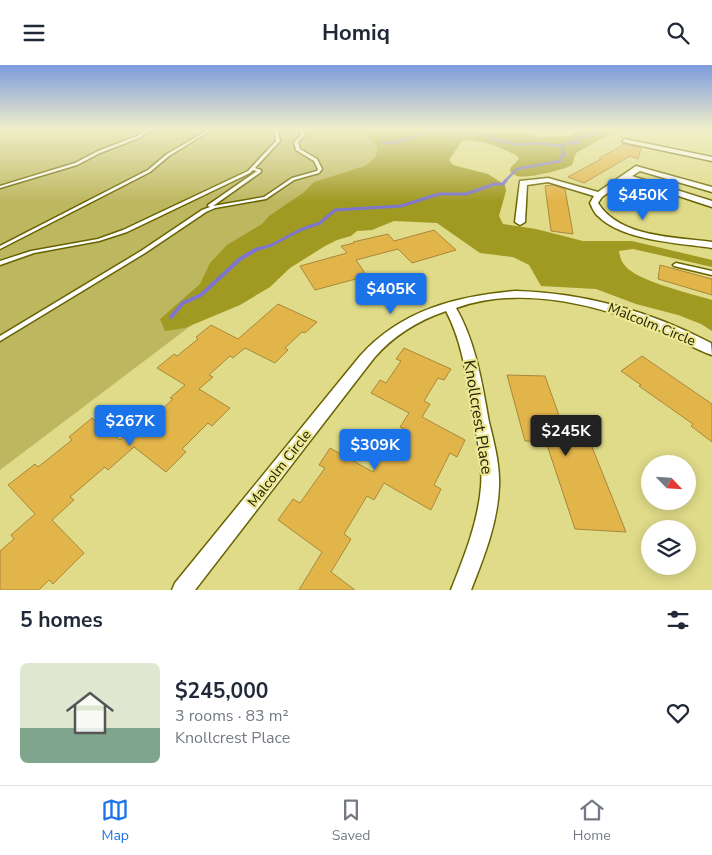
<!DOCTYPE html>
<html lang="en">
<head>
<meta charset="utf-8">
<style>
	:root { --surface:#fff; --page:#f2f2f3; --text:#1f2937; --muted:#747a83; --line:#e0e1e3; --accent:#1a73e8 }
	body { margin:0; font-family:"Nunito Sans",sans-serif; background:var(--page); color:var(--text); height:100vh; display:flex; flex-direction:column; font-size:19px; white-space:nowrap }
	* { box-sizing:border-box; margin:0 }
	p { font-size:16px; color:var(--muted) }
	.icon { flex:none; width:28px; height:28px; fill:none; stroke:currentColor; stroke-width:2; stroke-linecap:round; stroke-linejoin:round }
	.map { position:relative; height:525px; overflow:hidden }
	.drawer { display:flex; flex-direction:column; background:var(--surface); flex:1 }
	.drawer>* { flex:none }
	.needle { width:32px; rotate:115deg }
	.tools { position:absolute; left:641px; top:390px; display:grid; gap:10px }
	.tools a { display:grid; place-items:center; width:55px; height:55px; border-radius:50%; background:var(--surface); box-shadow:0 2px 12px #0003; font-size:25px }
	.price { position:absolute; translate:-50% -42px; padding:0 11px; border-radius:5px; background:var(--accent); color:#fff; font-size:16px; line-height:32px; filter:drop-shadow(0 1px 2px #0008) }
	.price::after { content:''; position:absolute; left:50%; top:30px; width:15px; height:11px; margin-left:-8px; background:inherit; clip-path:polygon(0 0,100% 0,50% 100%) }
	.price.selected { background:#222; color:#fff }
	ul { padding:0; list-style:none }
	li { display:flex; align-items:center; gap:15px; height:125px; padding:0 20px }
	li span { display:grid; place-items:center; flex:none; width:140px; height:100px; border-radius:8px; color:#555 }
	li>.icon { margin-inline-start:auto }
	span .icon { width:60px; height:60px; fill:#fffc; stroke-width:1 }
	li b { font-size:21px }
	h2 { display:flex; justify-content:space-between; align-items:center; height:60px; padding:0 20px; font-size:21px }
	header { display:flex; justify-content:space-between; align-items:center; height:65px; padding:0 20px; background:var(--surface); font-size:22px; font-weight:700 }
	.tab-bar { display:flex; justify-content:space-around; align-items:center; height:70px; border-top:1px solid var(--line); background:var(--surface); font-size:14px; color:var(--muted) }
	.tab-bar a { display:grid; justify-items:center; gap:2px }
	.tab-bar .selected { color:var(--accent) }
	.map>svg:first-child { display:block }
</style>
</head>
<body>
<header><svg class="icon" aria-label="menu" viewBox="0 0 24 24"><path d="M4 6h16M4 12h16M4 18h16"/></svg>Homiq<svg class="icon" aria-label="search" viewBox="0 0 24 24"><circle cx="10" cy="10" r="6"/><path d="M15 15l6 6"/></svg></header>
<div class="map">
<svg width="712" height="525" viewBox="0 0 712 525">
	<rect width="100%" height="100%" fill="#dfdb88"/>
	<path fill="#bdb760" d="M0,64H451L0,405Z"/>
	<path fill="#a09922" d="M346,64H465L469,66L499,69L513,66L541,72L571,71L577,64H653L610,69L576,88L572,100C564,105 525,114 517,111C514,110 512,108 510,106L511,102L519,94L516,90L491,79L471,75L462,76L449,95L453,100L488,109L505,120L506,126L499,151L503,159L536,164L583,176H632L712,195V202L633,184L619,186C620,193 622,198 627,203C642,217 692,229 712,235V266L701,259L678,250L636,239L596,224L541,221L529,200L513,192L480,188L437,158L394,156L372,165L357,166L351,171L337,175L325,181L290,203L270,222L240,240L185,263L165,266L160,254L200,219L210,198L227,180L262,159L269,151L303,128L314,117L365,101L375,93L378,83L363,66L349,68Z"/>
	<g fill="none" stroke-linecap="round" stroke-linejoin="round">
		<path stroke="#7d75ce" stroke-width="2.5" d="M383,78L398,77L426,67L446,65L483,69L492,74L520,80L537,78L562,81L568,78H578L574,74L597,68L599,64
			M504,117L517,104L560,96V93L564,91L562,81"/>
		<path stroke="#7d75ce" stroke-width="3" d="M255,185L272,180L300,165L320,158L335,145L401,141L439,129H466L495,119H503L506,116"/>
		<path stroke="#7d75ce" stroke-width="4" d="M171,252L183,238L201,230L240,194L257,184"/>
	</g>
	<path fill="#e2b54b" stroke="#a9883a" d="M622,79L641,83L638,94L630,91L584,118L568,112L601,94L599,93L620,82Z
		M553,120L565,124L573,169L551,166L545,121Z
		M434,165L456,185L412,198L398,184L356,195L367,211L315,225L300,201L347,188L341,181L354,178L353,177L388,169L394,176Z
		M660,200L712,214V230L658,214Z
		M278,239L317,257L305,268L302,267L285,283L288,285L275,298L245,283L233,293L230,291L209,310L213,312L199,324L230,343L212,361L208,358L182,384L186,387L166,407L134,382L108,405L105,402L70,432L74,435L52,455L84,488L53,519L49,515L39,525H0V486L14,474L11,470L35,449L8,420L35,399L38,402L72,375L69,372L92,353L120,375L143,356L147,358L173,334L170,333L185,320L157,303L174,289L177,291L198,274L196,272L211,260L238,274Z
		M404,283L451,304L444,315L438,313L424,336L430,339L422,352L465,375L457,392L450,388L434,420L441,424L431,445L384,418L374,435L367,431L344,469L351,474L331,507L355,525H299L322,487L278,455L293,434L300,438L325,403L319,400L330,383L373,407L382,390L389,394L406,365L400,362L409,348L371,328L380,315L386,318L401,296L396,294Z
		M642,291L712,339V377L691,361L693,359L639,321L641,320L621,306Z
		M507,310L545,311L568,376L590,377L626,467L575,464L546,377L525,376Z"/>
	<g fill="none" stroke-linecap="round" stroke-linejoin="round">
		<defs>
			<path id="lane" d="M148,64H151L139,73L100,88L77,100L0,123V121L75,98L98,86L137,71Z
				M210,64H213L169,91L150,107L0,184V181L148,105L167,89Z
				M278,64H281L278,66L280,76L255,103L261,105V107L213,141L264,132L292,113L317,106L318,104L314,96L296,85L294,77L301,70L299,64H301L305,70L298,77L300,84L317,94L322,104L319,108L294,115L266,134L215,143L206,147L145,188L0,276V271L141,186L202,145L210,142L208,141V140L257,106L253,105L250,108L127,167L99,176L34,188L0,200V196L31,186L98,174L123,165L248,106L276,76L274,66Z
				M676,198L712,206V210L674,201L673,200Z"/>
			<path id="street" d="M625,74L712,92V96L623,77V75Z
				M636,101L712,122V127L640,106L632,111L712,136V142L627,114L602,132L598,138C620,173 676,172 712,177V183C680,178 622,176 598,151C594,148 592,142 590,138L594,131L548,117L527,120L525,157L520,160L515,157L520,116L548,113L598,127Z
				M516,226C584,228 650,246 711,278L712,290C696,285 674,271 657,264C596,239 521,220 456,243C476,278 482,318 489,357C494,378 500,399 499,421C498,457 484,492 471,525H451C464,492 478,458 481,422C483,398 477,373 473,350C467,315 463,278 446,246C417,256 394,270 374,293L195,525H172L175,518L360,291C401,245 457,231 516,226Z"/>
		</defs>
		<use href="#lane" stroke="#686300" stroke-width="3"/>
		<use href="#street" stroke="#686300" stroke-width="3"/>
		<use href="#lane" fill="#fff" fill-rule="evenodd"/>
		<use href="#street" fill="#fff" fill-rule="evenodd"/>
	</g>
	<linearGradient id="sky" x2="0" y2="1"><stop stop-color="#7d9bde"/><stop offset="0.47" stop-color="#f1efc9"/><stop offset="1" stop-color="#f1efc9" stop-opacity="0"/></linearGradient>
	<rect width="712" height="137" fill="url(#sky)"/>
	<g text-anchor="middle" stroke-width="4.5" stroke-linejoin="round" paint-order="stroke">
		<g font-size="14" fill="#252200" stroke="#ece895">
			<text transform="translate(652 259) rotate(22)" y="5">Malcolm Circle</text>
			<text transform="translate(279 403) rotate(-52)" y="5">Malcolm Circle</text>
		</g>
		<g font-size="16" fill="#252200" stroke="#ece895">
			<text transform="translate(479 352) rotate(81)" y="6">Knollcrest Place</text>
		</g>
	</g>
</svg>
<div class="tools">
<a><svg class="needle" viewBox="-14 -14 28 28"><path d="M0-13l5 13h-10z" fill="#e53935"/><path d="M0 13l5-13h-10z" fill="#747a83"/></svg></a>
<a><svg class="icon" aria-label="layers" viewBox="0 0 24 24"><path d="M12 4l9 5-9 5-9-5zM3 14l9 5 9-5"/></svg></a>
</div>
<b class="price" style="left:643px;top:156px">$450K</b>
<b class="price" style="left:391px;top:250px">$405K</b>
<b class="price" style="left:130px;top:382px">$267K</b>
<b class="price selected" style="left:566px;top:392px">$245K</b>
<b class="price" style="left:375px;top:406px">$309K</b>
</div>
<section class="drawer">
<h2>5 homes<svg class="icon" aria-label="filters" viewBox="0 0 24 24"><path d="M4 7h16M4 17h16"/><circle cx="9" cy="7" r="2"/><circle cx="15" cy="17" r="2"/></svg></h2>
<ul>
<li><span style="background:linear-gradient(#dfe7d0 65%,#7fa58c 0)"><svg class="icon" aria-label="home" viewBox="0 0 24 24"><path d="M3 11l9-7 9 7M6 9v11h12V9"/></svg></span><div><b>$245,000</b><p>3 rooms · 83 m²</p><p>Knollcrest Place</p></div><svg class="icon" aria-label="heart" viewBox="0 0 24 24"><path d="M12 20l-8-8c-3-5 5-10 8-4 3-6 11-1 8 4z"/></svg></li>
</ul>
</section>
<nav class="tab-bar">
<a class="selected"><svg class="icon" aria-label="map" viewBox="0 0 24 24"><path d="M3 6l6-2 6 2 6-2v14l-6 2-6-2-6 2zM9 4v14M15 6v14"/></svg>Map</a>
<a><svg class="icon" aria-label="saved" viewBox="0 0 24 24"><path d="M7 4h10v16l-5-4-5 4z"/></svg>Saved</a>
<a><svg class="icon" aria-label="home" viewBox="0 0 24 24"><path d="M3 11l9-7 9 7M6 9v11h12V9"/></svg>Home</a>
</nav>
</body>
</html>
